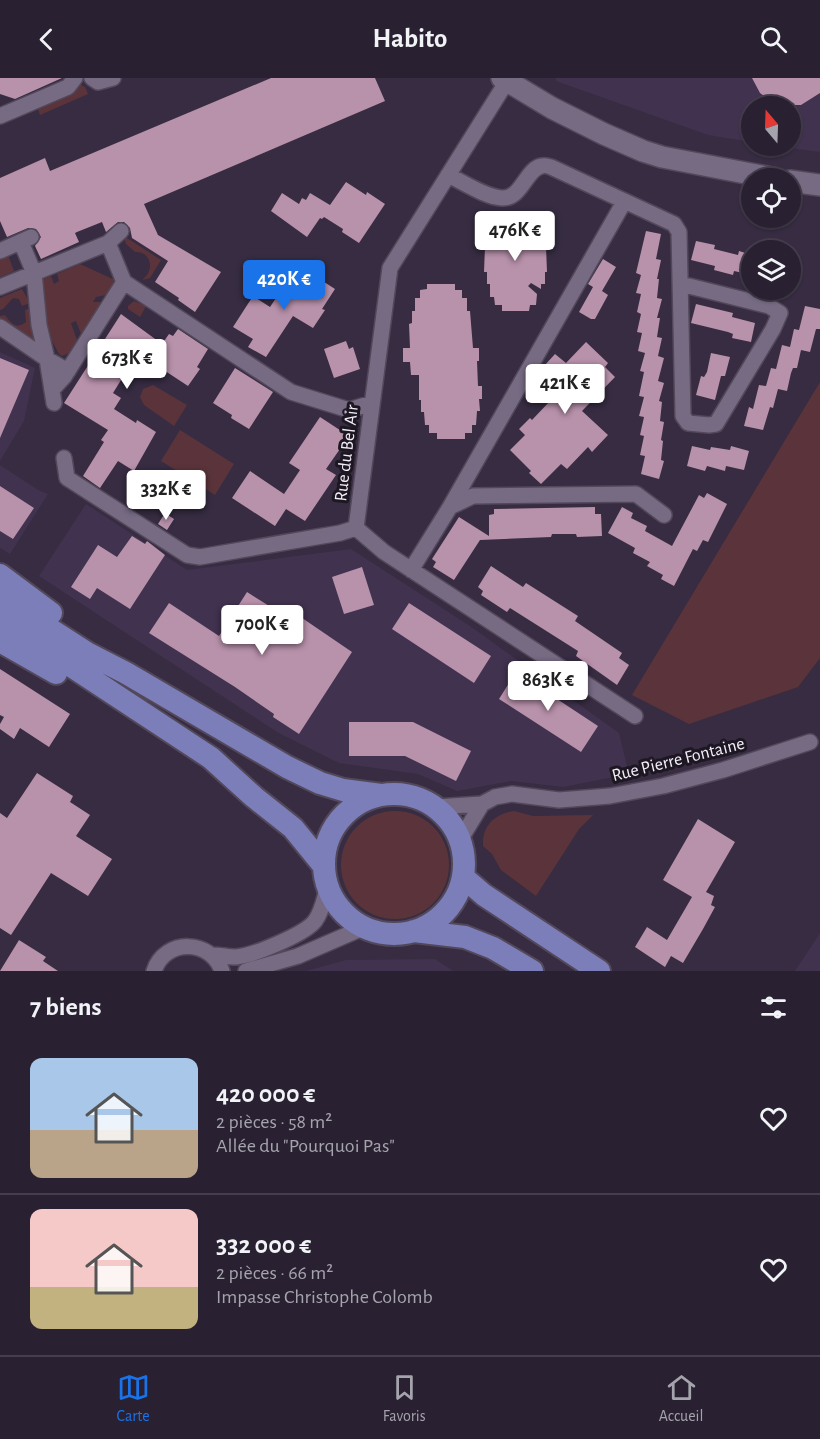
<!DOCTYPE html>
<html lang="fr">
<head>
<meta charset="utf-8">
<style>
	:root { --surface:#292132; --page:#352e3e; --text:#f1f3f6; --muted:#a5a3ac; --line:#453e4d; --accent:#1a73e8 }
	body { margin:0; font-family:"Alegreya Sans",sans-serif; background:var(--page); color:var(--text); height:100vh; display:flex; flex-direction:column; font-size:22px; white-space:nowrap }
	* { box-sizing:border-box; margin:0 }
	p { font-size:20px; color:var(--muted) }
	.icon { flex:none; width:33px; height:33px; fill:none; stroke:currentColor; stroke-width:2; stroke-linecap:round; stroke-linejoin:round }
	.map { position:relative; height:893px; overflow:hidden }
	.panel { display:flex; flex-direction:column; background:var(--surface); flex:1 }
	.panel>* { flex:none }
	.needle { width:39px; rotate:341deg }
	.fabs { position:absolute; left:741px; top:18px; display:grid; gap:12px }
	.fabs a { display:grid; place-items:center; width:60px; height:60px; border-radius:50%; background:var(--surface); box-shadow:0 2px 4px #0004,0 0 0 2px var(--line); font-size:30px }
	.price { position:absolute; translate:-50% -51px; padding:0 14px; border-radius:6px; background:#fff; color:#222; font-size:20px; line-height:39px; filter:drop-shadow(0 2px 3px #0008) }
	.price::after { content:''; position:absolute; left:50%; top:36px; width:18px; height:14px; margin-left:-9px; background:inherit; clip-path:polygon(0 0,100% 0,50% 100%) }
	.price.active { background:var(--accent); color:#fff }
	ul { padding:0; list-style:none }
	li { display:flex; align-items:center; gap:18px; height:150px; padding:0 30px }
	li+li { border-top:2px solid var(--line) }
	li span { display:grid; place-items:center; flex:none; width:168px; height:120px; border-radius:12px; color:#555 }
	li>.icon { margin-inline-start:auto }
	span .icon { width:72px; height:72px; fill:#fffc; stroke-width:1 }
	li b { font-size:26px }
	h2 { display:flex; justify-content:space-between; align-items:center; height:72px; padding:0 30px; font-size:26px }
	header { display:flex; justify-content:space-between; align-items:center; height:78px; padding:0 30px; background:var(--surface); font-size:27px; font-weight:600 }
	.tab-bar { display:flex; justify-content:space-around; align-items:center; height:84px; border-top:2px solid var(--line); background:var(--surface); font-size:16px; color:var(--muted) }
	.tab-bar a { display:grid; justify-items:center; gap:3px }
	.tab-bar .active { color:var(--accent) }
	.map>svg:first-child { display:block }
</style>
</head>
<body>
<header><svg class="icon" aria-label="back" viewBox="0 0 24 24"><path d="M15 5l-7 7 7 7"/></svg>Habito<svg class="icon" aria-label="search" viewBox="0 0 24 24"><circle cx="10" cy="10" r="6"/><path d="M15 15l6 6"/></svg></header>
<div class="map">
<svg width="820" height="893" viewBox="0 0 820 893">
	<rect width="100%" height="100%" fill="#372c42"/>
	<path fill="#41324f" d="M556,0H820V74L775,68H790V28H752L751,64L708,57L556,3Z
		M0,274L35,290L24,343L0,383Z
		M0,387L38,412L48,416L10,476L0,470Z
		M86,426L187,492L351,471L470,548L619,655L629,696L563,709L511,703L457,713L418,696L339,685L277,654L39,498Z
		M820,855V893H795Z
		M435,881L453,893H306L346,882Z"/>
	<path fill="#5a343a" d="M77,5L85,9L88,16L40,37L37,28Z
		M124,154L127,160L161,182L150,200L143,202V201C155,192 151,173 135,174L126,166L122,155Z
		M8,177L14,193L0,199V180Z
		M80,186L115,202L106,217L96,219L93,224H102L81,256L76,243L71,245L77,262L69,275L62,278L59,276L43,246L39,203L51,198L54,206L59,203L57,196Z
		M22,211L30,225L22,228L19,221L13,220L3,231L0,232V220Z
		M134,223L146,228L140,239L128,231V228Z
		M31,230L37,268L0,244V238L5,237C11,245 16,252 26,244L25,232Z
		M820,304V580L798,609L689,646L632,617Z
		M153,307L187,327L174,348L144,327L140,319L143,311Z
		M180,352L234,386L215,417L161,383Z
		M341 787a54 54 0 1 1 108 0a54 54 0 1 1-108 0Z
		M514,733L533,738L593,737L579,751L536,818L501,792L492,776L483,768C482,747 495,736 514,733Z"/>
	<path fill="#b891ab" d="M0,0H62L15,21L0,16Z
		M271,0H375L385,23L144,126L158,157L221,194L195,234L178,222L179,220L155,204L168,183L132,160L130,150L124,144H118L106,154L102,144L77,154L75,155L79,164L41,181L35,168L41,159L36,151L28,150L7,159L0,143V100L45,80L50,93Z
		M752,0H820V15L801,27H781L772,24L760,15Z
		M346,104L366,117L367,114L385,126L359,165L342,154L343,151L324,139L322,141L320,140L307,159L271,133L282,115L299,126L302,120L306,122L310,115L330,127Z
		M545,142L547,194H545V206H541V211L531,205L528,208L537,216L536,227H530L529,233H502V227H495L494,219H490V206H487V194H484L486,143Z
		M646,153L661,156L656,181L661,182L657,201H659L657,220L662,221L657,240H660L657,259L662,260L658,278L664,280L658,303L664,305L659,323L662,324L660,343L664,344L661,362L663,363L661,382L664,383L659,401L641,396L645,378L640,377L644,358L640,357L644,339L639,338L644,319L639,318L644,294L640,293L645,275L638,273L642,255L637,254L641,236L637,234L641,216L636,215L641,197L636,195Z
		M696,163L715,167L714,171L738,177L739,173L752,177V197L734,193L733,197L714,192L715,188L691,182Z
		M603,181L616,189L602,213L608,217L595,241H591L579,234L593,209L588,206Z
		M296,190L316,202L318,200L335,211L322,231L325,232L313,250L293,238L266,279L248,269L253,261L233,249L253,218L270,229Z
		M427,206H455V212H462V220H467V233H470L473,270H479V283H477L478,308H482V321H479L480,333H477L476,347H472V355H465V361H437V355H429V347H425L424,334H421V322H419V297H411L410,284H403V270H410L409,246L412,245V233H415V220H420V212L427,211Z
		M696,226L733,235L732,239L755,245L751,264L732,260L733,256L728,254L691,245Z
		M805,228L820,231V251H816L810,274L801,272L797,290H793L791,295L787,313L778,311L773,330L770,329L763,352L744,348L749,329L753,331L759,307L766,308L771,290L776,291L782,267L790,269L794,251L799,252Z
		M121,236L162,266L169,256L173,258L178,251L208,271L197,289L200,291L188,308L147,281L139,291L131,286L113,315L121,320L114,331L136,345L137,342L156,354L134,393L118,383L100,410L83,398L104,364L101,362L108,352L64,325Z
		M346,263L349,271L353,269L360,291L334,300L324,271Z
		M586,264L608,285L605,289L615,299L582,333L608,357L592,374L588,369L567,391L561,386L541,406L529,395L531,393L510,372L525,357L519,351L530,340L532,342L550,323L540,313L554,297L544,288L555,276L566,285Z
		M711,275L730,279L725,298H721L715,322L696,317L701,298L704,299L707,294Z
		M0,280L29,292L0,360Z
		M235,290L273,314L249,351L231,340L232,337L213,325Z
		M320,339L349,358L326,391L336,397L305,443L286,431L275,448L232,420L250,393L284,416L300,392L289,385Z
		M692,368L710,372L711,369L730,372L731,368L749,373L744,392L726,388L725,393L707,388L705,393L687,388Z
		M0,408L34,430L13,461L0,453Z
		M707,415L727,426L708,464L703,462L697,473L693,471L674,508L661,501L663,497L647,488L650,484L633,475L635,470L608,455L622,429L633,435L631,440L647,448L645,453L672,468L699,417L704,420Z
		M595,429V436H601L602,458L577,459L576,456H552L551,459L480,462L454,502L433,489L436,484L432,481L459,439L489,458V437L494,436V431Z
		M165,435L174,441L167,452L158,446Z
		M132,458L145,466L147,463L165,477L130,531L97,510L90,521L71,509L98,467L117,479Z
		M491,488L523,509L526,505L578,538L575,543L622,575L619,580L629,587L617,607L576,578L578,573L510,530L507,534L481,517L483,513L478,509Z
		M362,489L374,527L344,536L332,499Z
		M247,514L282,536L286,529L352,574L299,656L273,639L274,636L235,609L149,555L169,525L219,558Z
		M409,525L491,578L474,605L392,551Z
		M0,591L70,636L49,669L20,650L14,661L0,651V646L4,639L0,637Z
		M516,594L598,648L581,674L499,621Z
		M349,644H413L471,673L456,703L405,678H349Z
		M37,695L73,718L70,724L90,737L76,758L112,781L88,818L51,795L11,857L0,850V735L7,740Z
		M698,741L735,764L706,814L714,818L711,827L715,829L703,851L683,885L671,878L665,889L635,869L647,849L667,862L692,819L663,802Z
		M19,862L46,879L43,883L58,893H0Z"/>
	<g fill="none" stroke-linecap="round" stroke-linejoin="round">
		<defs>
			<path id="street" d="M92,0L98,4L113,0
				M509,0L390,190L356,450L384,474L635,638
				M0,38L68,9L75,0
				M448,97C463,104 485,119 502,120C522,121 526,90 542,88C545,87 548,88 551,89L674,146L679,154L683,338L688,345L709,347L716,346L773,251L780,235L769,228L689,208L681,210
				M21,164L34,195L39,247L47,281L68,293
				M108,165L124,204
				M0,173L31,159
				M124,204L291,314L349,332L372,325
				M0,209L108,165L121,153
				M0,249L47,281L54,325
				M52,312L64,299L124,204
				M64,380L67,400L187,477L200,479L340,455L356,450
				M450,429L624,124
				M411,492L450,429L473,418L636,416L664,437
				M436,729L482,726L495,719L512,716L559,722L610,718L663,708L723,692L810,664
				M460,762L482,726
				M212,877C220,877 228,879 235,879C253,878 305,856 315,843C323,832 324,820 328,808
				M154,893C165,860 211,861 222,893
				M246,893L298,878L365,849"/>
			<path id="secondary" d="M502,0L552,30L604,56L643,73L662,79L772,100
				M790,103L820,107"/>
			<path id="primary" d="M0,497L51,535
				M0,519L87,575L126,595L287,689L320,705L343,712L381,717
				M0,541L211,680L254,719L293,750L324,788
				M0,563L56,595
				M324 786a70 70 0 1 1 140 0a70 70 0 1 1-140 0Z
				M463,799L484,817L599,893
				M414,853L465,859L493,870L532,893"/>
		</defs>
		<use href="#street" stroke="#52485a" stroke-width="18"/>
		<use href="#secondary" stroke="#52485a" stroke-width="24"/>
		<use href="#primary" stroke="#52485a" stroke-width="26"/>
		<use href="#street" stroke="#776b84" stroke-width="15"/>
		<use href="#secondary" stroke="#776b84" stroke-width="21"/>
		<use href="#primary" stroke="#7b7eb9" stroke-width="22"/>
	</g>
	<g text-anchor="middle" stroke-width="6" stroke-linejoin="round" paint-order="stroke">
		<g font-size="18" fill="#f3ecfa" stroke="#1c1721">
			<text transform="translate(346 375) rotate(-83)" y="6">Rue du Bel Air</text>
			<text transform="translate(678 681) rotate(-14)" y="6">Rue Pierre Fontaine</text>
		</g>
	</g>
</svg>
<div class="fabs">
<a><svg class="needle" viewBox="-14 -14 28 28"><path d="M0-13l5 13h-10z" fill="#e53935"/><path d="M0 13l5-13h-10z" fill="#a5a3ac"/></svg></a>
<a><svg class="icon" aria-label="locate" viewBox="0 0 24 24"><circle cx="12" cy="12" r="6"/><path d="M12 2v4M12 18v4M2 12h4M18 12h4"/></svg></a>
<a><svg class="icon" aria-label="layers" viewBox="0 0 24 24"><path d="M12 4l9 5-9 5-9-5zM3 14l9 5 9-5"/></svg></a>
</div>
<b class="price" style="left:515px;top:184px">476K €</b>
<b class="price active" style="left:284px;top:233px">420K €</b>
<b class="price" style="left:127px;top:312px">673K €</b>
<b class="price" style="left:565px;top:337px">421K €</b>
<b class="price" style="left:166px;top:443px">332K €</b>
<b class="price" style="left:262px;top:578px">700K €</b>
<b class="price" style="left:548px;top:634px">863K €</b>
</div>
<section class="panel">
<h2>7 biens<svg class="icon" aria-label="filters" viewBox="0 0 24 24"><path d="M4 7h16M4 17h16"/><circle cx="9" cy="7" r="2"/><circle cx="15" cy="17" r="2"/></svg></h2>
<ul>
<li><span style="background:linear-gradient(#a9c7e8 60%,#b9a48a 0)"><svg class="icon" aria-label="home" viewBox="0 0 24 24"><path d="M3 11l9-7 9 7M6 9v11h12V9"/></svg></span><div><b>420 000 €</b><p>2 pièces · 58 m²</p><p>Allée du &quot;Pourquoi Pas&quot;</p></div><svg class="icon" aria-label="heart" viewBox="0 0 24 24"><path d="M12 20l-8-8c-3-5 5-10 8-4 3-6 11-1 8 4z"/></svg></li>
<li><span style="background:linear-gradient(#f6c9c9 65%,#c2b280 0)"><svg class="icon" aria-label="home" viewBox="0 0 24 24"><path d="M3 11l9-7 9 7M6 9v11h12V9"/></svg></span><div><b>332 000 €</b><p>2 pièces · 66 m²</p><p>Impasse Christophe Colomb</p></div><svg class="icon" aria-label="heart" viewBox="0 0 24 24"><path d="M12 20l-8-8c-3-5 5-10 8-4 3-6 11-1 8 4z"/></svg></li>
</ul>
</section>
<nav class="tab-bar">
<a class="active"><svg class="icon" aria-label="map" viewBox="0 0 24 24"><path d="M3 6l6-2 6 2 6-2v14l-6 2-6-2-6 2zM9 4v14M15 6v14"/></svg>Carte</a>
<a><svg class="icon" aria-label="saved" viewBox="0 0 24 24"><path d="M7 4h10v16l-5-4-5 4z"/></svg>Favoris</a>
<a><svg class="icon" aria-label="home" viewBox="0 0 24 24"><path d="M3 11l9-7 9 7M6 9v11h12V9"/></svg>Accueil</a>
</nav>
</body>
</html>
